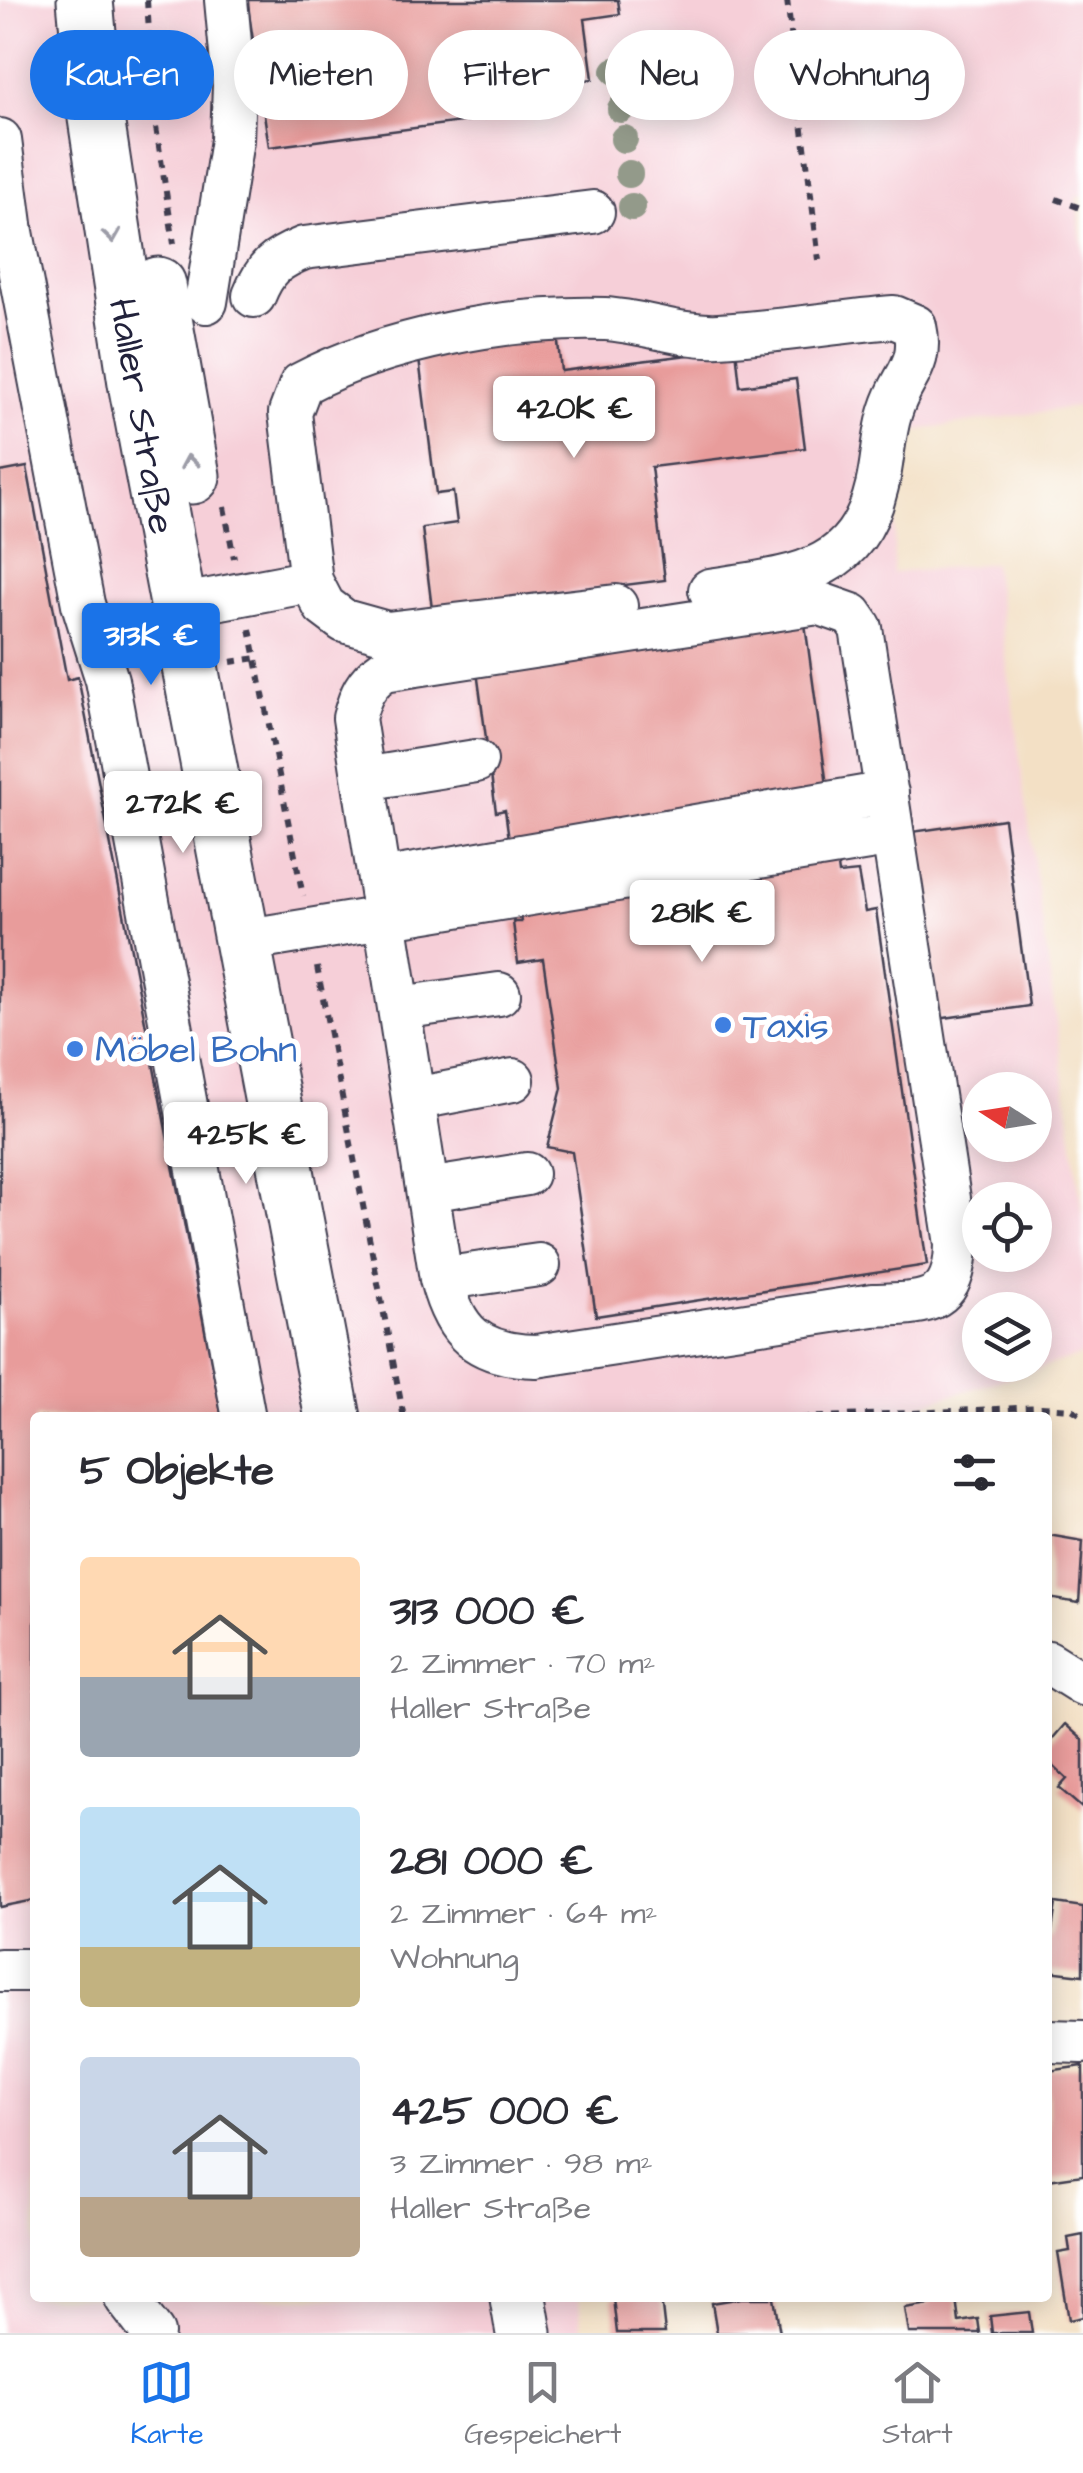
<!DOCTYPE html>
<html lang="de">
<head>
<meta charset="utf-8">
<style>
	:root { --surface:#fff; --page:#f7f7f7; --text:#2b2b33; --muted:#7c7c81; --line:#e1e1e2; --accent:#1a73e8 }
	body { margin:0; font-family:"Architects Daughter",sans-serif; background:var(--page); color:var(--text); height:100vh; display:flex; flex-direction:column; font-size:38px; white-space:nowrap }
	* { box-sizing:border-box; margin:0 }
	p { font-size:32px; color:var(--muted) }
	.icon { flex:none; width:55px; height:55px; fill:none; stroke:currentColor; stroke-width:2; stroke-linecap:round; stroke-linejoin:round }
	.map { position:relative; flex:1; overflow:hidden }
	.drawer { position:absolute; left:30px; top:1412px; width:1022px; height:890px; display:flex; flex-direction:column; background:var(--surface); border-radius:10px; box-shadow:0 5px 25px #0003 }
	.drawer>* { flex:none }
	.guide { position:absolute; left:30px; top:30px; width:1025px; height:90px; display:flex; gap:20px }
	.needle { width:65px; rotate:282deg }
	.buttons { position:absolute; left:962px; top:1072px; display:grid; gap:20px }
	.buttons a { display:grid; place-items:center; width:90px; height:90px; border-radius:50%; background:var(--surface); box-shadow:0 5px 25px #0003; font-size:50px }
	.price { position:absolute; translate:-50% -85px; padding:0 22px; border-radius:10px; background:#fff; color:#222; font-size:32px; line-height:65px; filter:drop-shadow(0 2px 5px #0008) }
	.price::after { content:''; position:absolute; left:50%; top:60px; width:30px; height:22px; margin-left:-15px; background:inherit; clip-path:polygon(0 0,100% 0,50% 100%) }
	.price.active { background:var(--accent); color:#fff }
	ul { padding:0; list-style:none }
	li { display:flex; align-items:center; gap:30px; height:250px; padding:0 50px }
	li span { display:grid; place-items:center; flex:none; width:280px; height:200px; border-radius:10px; color:#555 }
	li>.icon { margin-inline-start:auto }
	span .icon { width:120px; height:120px; fill:#fffc; stroke-width:1 }
	li b { font-size:42px }
	h2 { display:flex; justify-content:space-between; align-items:center; height:120px; padding:0 50px; font-size:42px }
	.tag { padding:0 35px; border-radius:45px; background:var(--surface); box-shadow:0 5px 25px #0003; font-size:35px; line-height:90px }
	.tag.active { background:var(--accent); color:#fff }
	.tabs { display:flex; justify-content:space-around; align-items:center; height:140px; border-top:2px solid var(--line); background:var(--surface); font-size:28px; color:var(--muted) }
	.tabs a { display:grid; justify-items:center; gap:5px }
	.tabs .active { color:var(--accent) }
	.map>svg:first-child { display:block }
</style>
</head>
<body>
<div class="map">
<svg width="1083" height="2333" viewBox="0 0 1083 2333">
	<rect width="100%" height="100%" fill="#fff"/>
	<filter id="ink" filterUnits="userSpaceOnUse"><feTurbulence type="fractalNoise" baseFrequency=".01" numOctaves="2"/><feDisplacementMap in="SourceGraphic" scale="20" xChannelSelector="R" yChannelSelector="G"/><feConvolveMatrix kernelMatrix="1 2 1 2 8 2 1 2 1" color-interpolation-filters="sRGB"/></filter>
	<filter id="wash" filterUnits="userSpaceOnUse"><feTurbulence type="fractalNoise" baseFrequency=".0048" numOctaves="4" result="noise"/><feDisplacementMap in="SourceGraphic" scale="40" xChannelSelector="R" yChannelSelector="G"/><feGaussianBlur stdDeviation="2.25" result="paint"/><feColorMatrix in="noise" values="0 0 0 0 0 0 0 0 0 0 0 0 0 0 0 0 0 1.4 0 .05"/><feComposite in="paint" operator="in"/></filter>
	<g filter="url(#wash)">
		<rect width="100%" height="100%" fill="#f3e0c5"/>
		<path fill="#f6cfd8" fill-rule="evenodd" d="M0,0H1082L1083,196L1076,197L1083,252V406L899,433L893,573L993,563L1083,1217V1355L879,1417L35,1418V2298H579L582,2333H0ZM980,1090H1035V1145H980ZM980,1200H1035V1255H980ZM980,1310H1035V1365H980Z"/>
		<g id="blocks">
			<path fill="#e89c9b" d="M247,0H618L620,14L585,19L593,79L481,93L484,119L269,147Z
				M557,333L561,371L736,349L740,386L796,379L805,448L651,467L665,580L432,609L422,528L457,523L453,492L436,494L418,351Z
				M27,467L67,680L78,677L222,1418H35V1900L0,1907V472Z
				M803,609L839,874L858,872L865,912L876,910L927,1265L596,1316L572,1152L547,1147L562,1088L543,959L518,963L513,922H521L517,897L505,810L496,812L476,664Z
				M1004,819L1029,1006L937,1019L912,832Z
				M1048,1535L1083,1541L1079,1603L1048,1598Z
				M1065,1724L1083,1740V1809L1059,1788L1067,1779L1048,1761V1744Z
				M1056,1903L1083,1907V1975L1048,1971V1937H1051Z
				M1083,2066V2175L1048,2180V2071Z
				M1083,2235V2317L1069,2320L1058,2253L1070,2251L1068,2238Z
				M613,2298H661L665,2333H617Z
				M742,2298H774L780,2333H717L712,2303Z
				M956,2298L959,2322L978,2319L980,2333H909L905,2308L930,2304V2299Z
				M1029,2312L1032,2333H992L990,2316Z"/>
		</g>
	</g>
	<g filter="url(#ink)">
		<use href="#blocks" fill-opacity="0" stroke="#413e50" stroke-width="2.5"/>
		<g fill="none" stroke-linecap="round" stroke-linejoin="round">
			<defs>
				<path id="minor" d="M0,140L12,232L83,604L107,680L244,1418
					M254,296C265,268 276,259 304,248L593,212
					M206,302L232,140L234,85L226,0
					M311,581L324,606L344,621L387,633L616,606
					M818,603L852,615L861,628L956,1244C955,1307 923,1303 873,1305L536,1356C478,1355 455,1333 441,1279L354,718C360,696 365,683 384,670Z
					M178,606L311,581L290,413L301,384C386,339 509,316 605,319C643,321 680,337 719,335C777,332 835,322 894,317L915,326C924,366 902,375 891,411C883,435 883,462 877,486C856,577 789,577 710,590
					M364,779L476,761
					M381,880L887,793
					M242,941L893,835
					M400,1008L499,994
					M414,1099L513,1080
					M428,1190L527,1174
					M441,1279L539,1265
					M1048,1662L1083,1684
					M0,1970H35
					M1048,2041L1083,2042
					M126,2298L153,2333"/>
				<path id="major" d="M85,0L96,118L136,383L333,1418
					M158,285L192,476
					M518,2298L524,2333"/>
			</defs>
			<use href="#minor" stroke="#413e50" stroke-width="46"/>
			<use href="#major" stroke="#413e50" stroke-width="59"/>
			<path stroke="#413e50" stroke-width="6" stroke-dasharray="8 8" stroke-linecap="butt" d="M147,0L154,114L174,244
				M787,0L819,260
				M1056,199L1083,209
				M224,507L234,558
				M250,629L303,896
				M231,662L257,658
				M317,967L404,1418
				M801,1418L1041,1407L1072,1409L1083,1416"/>
			<use href="#minor" stroke="#fff" stroke-width="42"/>
			<use href="#major" stroke="#fff" stroke-width="55"/>
		</g>
		<g fill="#939a8a">
			<circle cx="615" cy="71" r="14"/>
			<circle cx="621" cy="109" r="14"/>
			<circle cx="624" cy="139" r="14"/>
			<circle cx="629" cy="174" r="14"/>
			<circle cx="632" cy="207" r="14"/>
		</g>
		<defs><path id="oneway-chevron" d="M-2-3.5L2.5 0L-2 3.5" fill="none" stroke-width="1.6" stroke-linecap="round" stroke-linejoin="round" transform="scale(2.5)"/></defs>
		<g stroke="#9c9ca7">
			<use href="#oneway-chevron" transform="translate(112 236) rotate(82)"/>
			<use href="#oneway-chevron" transform="translate(189 462) rotate(-100)"/>
		</g>
	</g>
	<g fill="#3f7fe0" stroke="#fff" stroke-width="4">
		<circle cx="723" cy="1025" r="10"/>
		<circle cx="75" cy="1049" r="10"/>
	</g>
	<g text-anchor="middle" stroke-width="10" stroke-linejoin="round" paint-order="stroke">
		<g font-size="38" fill="#22223b" stroke="#fff">
			<text transform="translate(143 416) rotate(80)" y="13">Haller Straße</text>
		</g>
		<g font-size="38" fill="#366cbe" stroke="#fff" text-anchor="start">
			<text x="743" y="1038">Taxis</text>
			<text x="95" y="1062">Möbel Bohn</text>
		</g>
	</g>
</svg>
<div class="buttons">
<a><svg class="needle" viewBox="-14 -14 28 28"><path d="M0-13l5 13h-10z" fill="#e53935"/><path d="M0 13l5-13h-10z" fill="#7c7c81"/></svg></a>
<a><svg class="icon" aria-label="locate" viewBox="0 0 24 24"><circle cx="12" cy="12" r="6"/><path d="M12 2v4M12 18v4M2 12h4M18 12h4"/></svg></a>
<a><svg class="icon" aria-label="layers" viewBox="0 0 24 24"><path d="M12 4l9 5-9 5-9-5zM3 14l9 5 9-5"/></svg></a>
</div>
<b class="price" style="left:574px;top:461px">420K €</b>
<b class="price active" style="left:151px;top:688px">313K €</b>
<b class="price" style="left:183px;top:856px">272K €</b>
<b class="price" style="left:702px;top:965px">281K €</b>
<b class="price" style="left:246px;top:1187px">425K €</b>
<div class="guide">
<a class="tag active">Kaufen</a>
<a class="tag">Mieten</a>
<a class="tag">Filter</a>
<a class="tag">Neu</a>
<a class="tag">Wohnung</a>
</div>
<section class="drawer">
<h2>5 Objekte<svg class="icon" aria-label="filters" viewBox="0 0 24 24"><path d="M4 7h16M4 17h16"/><circle cx="9" cy="7" r="2"/><circle cx="15" cy="17" r="2"/></svg></h2>
<ul>
<li><span style="background:linear-gradient(#ffd9b3 60%,#9aa5b1 0)"><svg class="icon" aria-label="home" viewBox="0 0 24 24"><path d="M3 11l9-7 9 7M6 9v11h12V9"/></svg></span><div><b>313 000 €</b><p>2 Zimmer · 70 m²</p><p>Haller Straße</p></div></li>
<li><span style="background:linear-gradient(#bfe0f5 70%,#c2b280 0)"><svg class="icon" aria-label="home" viewBox="0 0 24 24"><path d="M3 11l9-7 9 7M6 9v11h12V9"/></svg></span><div><b>281 000 €</b><p>2 Zimmer · 64 m²</p><p>Wohnung</p></div></li>
<li><span style="background:linear-gradient(#c9d6e8 70%,#b9a48a 0)"><svg class="icon" aria-label="home" viewBox="0 0 24 24"><path d="M3 11l9-7 9 7M6 9v11h12V9"/></svg></span><div><b>425 000 €</b><p>3 Zimmer · 98 m²</p><p>Haller Straße</p></div></li>
</ul>
</section>
</div>
<nav class="tabs">
<a class="active"><svg class="icon" aria-label="map" viewBox="0 0 24 24"><path d="M3 6l6-2 6 2 6-2v14l-6 2-6-2-6 2zM9 4v14M15 6v14"/></svg>Karte</a>
<a><svg class="icon" aria-label="saved" viewBox="0 0 24 24"><path d="M7 4h10v16l-5-4-5 4z"/></svg>Gespeichert</a>
<a><svg class="icon" aria-label="home" viewBox="0 0 24 24"><path d="M3 11l9-7 9 7M6 9v11h12V9"/></svg>Start</a>
</nav>
</body>
</html>
